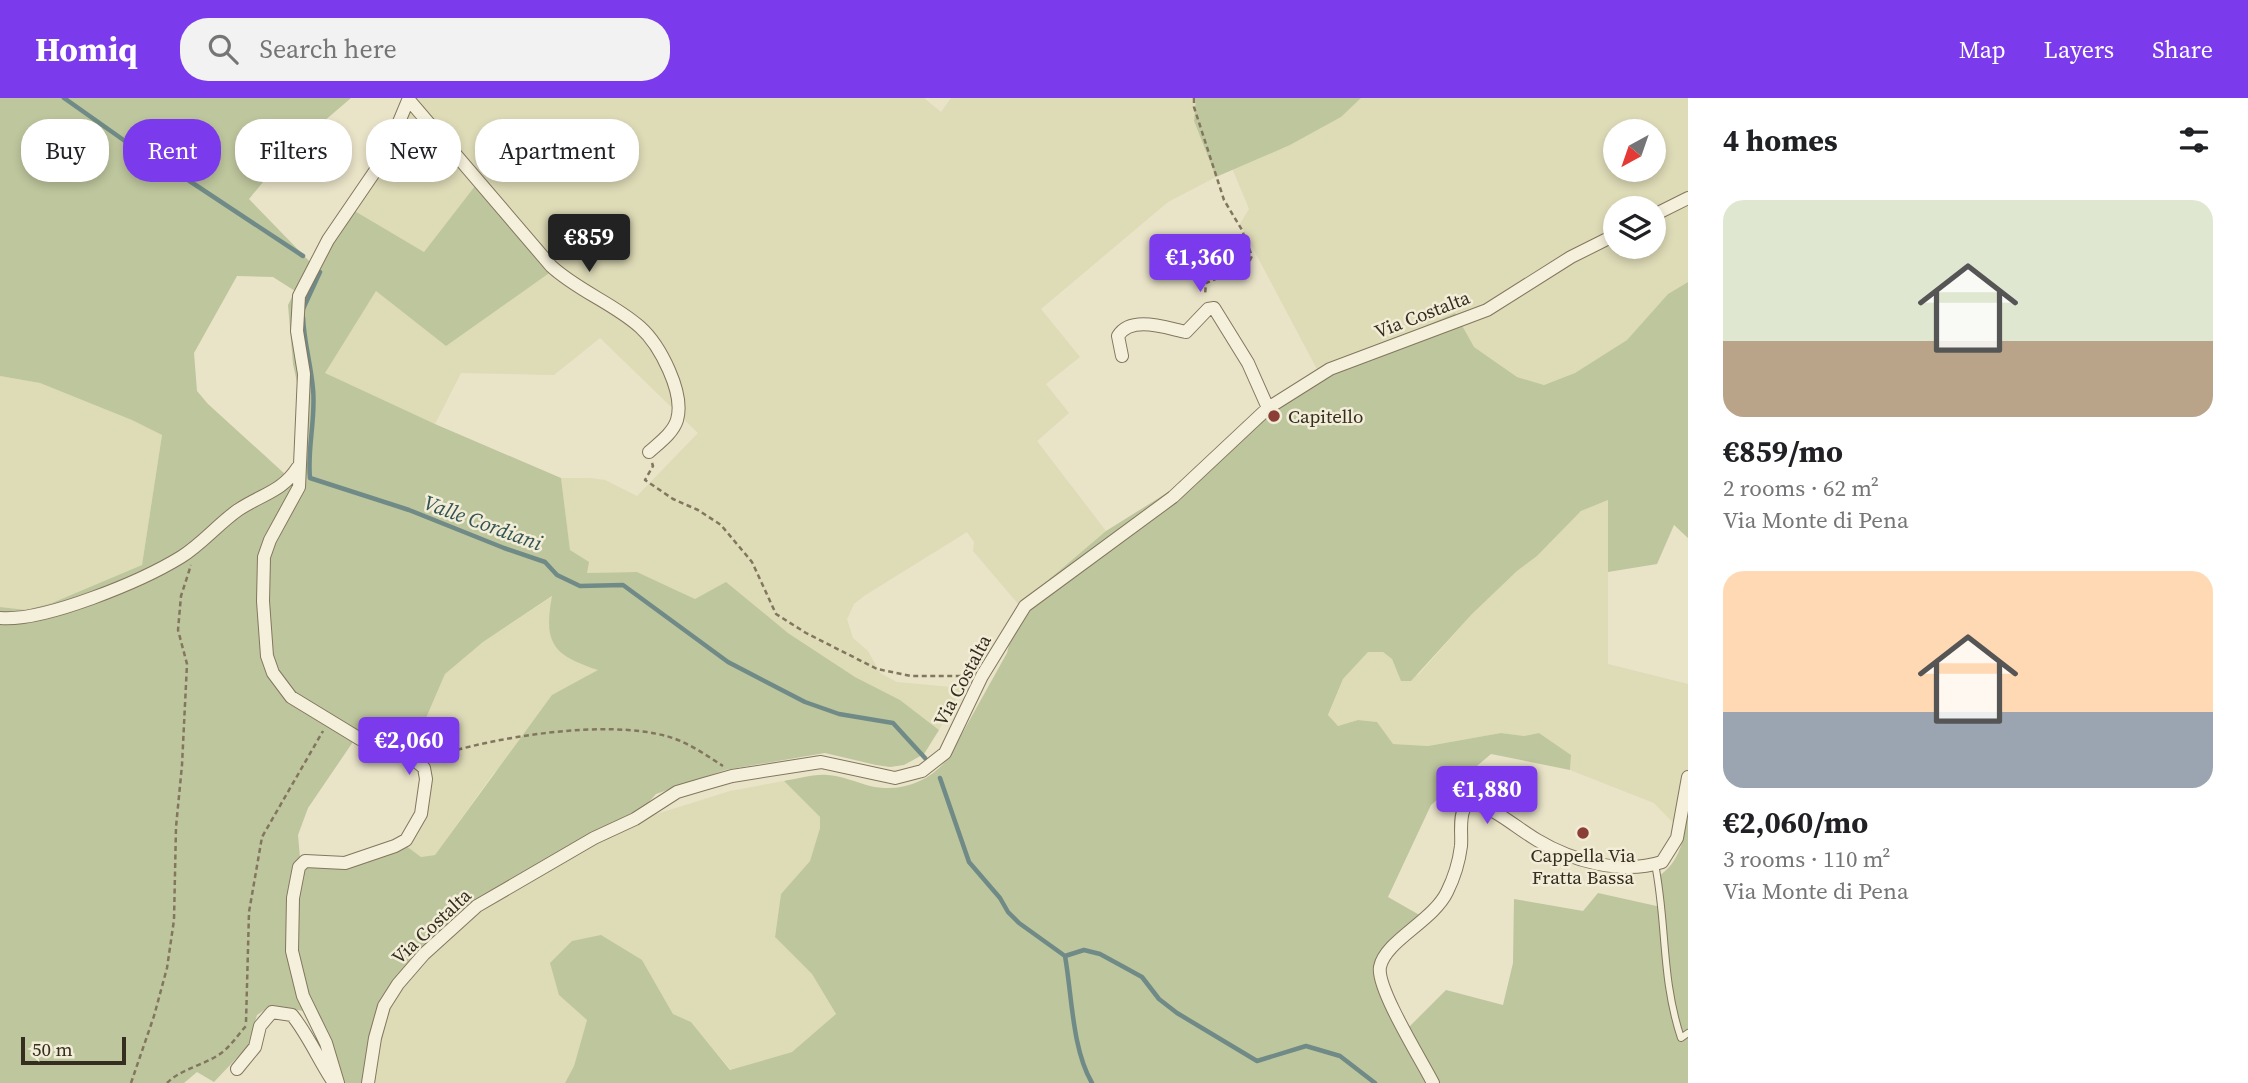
<!DOCTYPE html>
<html lang="en">
<head>
<meta charset="utf-8">
<style>
	:root { --surface:#fff; --page:#f2f2f2; --text:#202124; --muted:#757577; --accent:#7c3aed }
	body { margin:0; font-family:"Source Serif 4",serif; background:var(--page); color:var(--text); height:100vh; display:flex; flex-direction:column; font-size:26px; white-space:nowrap }
	* { box-sizing:border-box; margin:0 }
	p { font-size:23px; color:var(--muted) }
	.icon { flex:none; width:38px; height:38px; fill:none; stroke:currentColor; stroke-width:2; stroke-linecap:round; stroke-linejoin:round }
	.map { position:relative; flex:1; overflow:hidden }
	.side { display:flex; flex-direction:column; background:var(--surface); width:560px }
	.side>* { flex:none }
	.guide { position:absolute; left:21px; top:21px; width:665px; height:63px; display:flex; gap:14px }
	.needle { width:46px; rotate:220deg }
	.tools { position:absolute; left:1603px; top:21px; display:grid; gap:14px }
	.tools a { display:grid; place-items:center; width:63px; height:63px; border-radius:50%; background:var(--surface); box-shadow:0 4px 10px #0003; font-size:35px }
	.scale { position:absolute; left:21px; bottom:18px; width:105px; box-sizing:border-box; padding-left:7px; border:4px solid #362d21; border-top:0; font-size:19px; line-height:24px; white-space:nowrap; color:#362d21; -webkit-text-stroke:5px #f2edd7; paint-order:stroke }
	.price { position:absolute; translate:-50% -60px; padding:0 16px; border-radius:7px; background:var(--accent); color:#fff; font-size:23px; line-height:46px; filter:drop-shadow(0 2px 4px #0008) }
	.price::after { content:''; position:absolute; left:50%; top:42px; width:21px; height:16px; margin-left:-10px; background:inherit; clip-path:polygon(0 0,100% 0,50% 100%) }
	.price.current { background:#222; color:#fff }
	ul { padding:0; list-style:none }
	li { display:grid; align-content:center; gap:14px; height:371px; padding:0 35px }
	li span { display:grid; place-items:center; height:217px; border-radius:21px; color:#555 }
	li>.icon { margin-inline-start:auto }
	span .icon { width:126px; height:126px; fill:#fffc; stroke-width:1 }
	li b { font-size:30px }
	h2 { display:flex; justify-content:space-between; align-items:center; height:84px; padding:0 35px; font-size:30px }
	.chip { padding:0 24px; border-radius:28px; background:var(--surface); box-shadow:0 4px 10px #0003; font-size:24px; line-height:63px }
	.chip.current { background:var(--accent); color:#fff }
	header { display:flex; align-items:center; gap:42px; box-sizing:border-box; height:98px; padding:0 35px; background:var(--accent); color:#fff }
	header strong { font-size:33px }
	nav { display:flex; gap:38px; margin-inline-start:auto; font-size:24px }
	.search { width:490px; height:63px; background:var(--page); display:flex; align-items:center; gap:18px; box-sizing:border-box; padding:0 24px; border-radius:28px; color:var(--muted); font-size:26px }
	main { display:flex; flex:1; min-height:0 }
	.map>svg:first-child { display:block }
</style>
</head>
<body>
<header>
<strong>Homiq</strong>
<div class="search"><svg class="icon" aria-label="search" viewBox="0 0 24 24"><circle cx="10" cy="10" r="6"/><path d="M15 15l6 6"/></svg>Search here</div>
<nav><a>Map</a><a>Layers</a><a>Share</a></nav>
</header>
<main>
<div class="map">
<svg width="1688" height="985" viewBox="0 0 1688 985">
	<rect width="100%" height="100%" fill="#e9e3c8"/>
	<path fill="#dedbb7" fill-rule="evenodd" d="M414,0H924L941,14L951,0H1196L1194,23L1216,79L1168,104L1041,211L1080,259L1046,286L1069,315L1037,343L1106,433L1019,507L973,453L974,444L967,434L864,498L854,506L847,521L853,540L868,553L880,575L897,584L962,590L939,632L900,602L855,579L788,535L726,485L695,501L637,474L587,475V464L570,453L561,380H590L605,382L637,398L698,335L600,240L554,277L461,275L435,326L324,275L376,193L446,248L475,88L424,154L348,109Z
		M1361,0H1688V184L1668,196L1627,242L1575,275L1544,287L1517,279L1474,249L1319,275L1240,126L1249,111L1232,70L1290,47L1341,19ZM1615,33H1654V72H1615ZM1615,110H1654V149H1615Z
		M0,278L40,285L133,322L162,337L142,467L52,505L26,512L0,509Z
		M1608,402V566L1688,586V711L1684,736L1654,705L1570,672L1571,657L1539,635L1524,638L1501,635L1428,648L1392,646L1377,624L1358,622L1338,628L1328,618L1343,581L1368,554H1383L1392,561L1401,583L1419,576L1472,516L1517,473L1537,458L1581,413Z
		M553,498L599,571L493,676L435,757L421,759L405,747L429,672L425,661L413,650L445,576L483,544Z
		M784,683L820,719V730L810,763L781,796L775,839L812,876L836,916L792,954L731,972L691,924L673,916L642,862L559,897L587,922L574,968L565,985H370L389,892L463,818L631,724L730,693Z"/>
	<path fill="#bec69d" fill-rule="evenodd" d="M0,0H351L287,55L249,101L313,167L348,109L424,154L475,88L552,173L446,248L376,193L325,275L435,326L561,380L570,452L589,464L587,475L637,474L695,501L726,484L788,535L855,579L900,602L939,632L924,656L904,667L890,669L876,667L825,655L725,672L656,696L631,724L463,818L389,892L370,985H336L308,914L272,907L257,917L248,948L214,984L197,974L184,985H0V509L26,512L52,505L142,467L162,337L132,322L40,285L0,278ZM237,178L273,179L295,193L288,207L293,266L298,289L295,361L286,377L208,306L197,293L194,255ZM552,498C543,547 554,557 598,572L552,597L435,757L421,759L405,747L306,767L301,771L298,737L308,710L359,635L413,650L445,576L483,544Z
		M1196,0H1361L1341,19L1290,47L1216,79L1194,23Z
		M1688,184V440L1674,427L1657,466L1608,474V402L1581,413L1537,458L1517,473L1472,516L1411,583H1401L1392,561L1383,554H1368L1343,581L1328,617L1338,628L1358,622L1377,624L1393,646L1428,648L1501,635L1524,638L1539,635L1571,657L1570,672L1491,656L1431,707L1388,799L1423,819L1375,870L1403,935L1446,892L1503,907L1513,865L1514,801L1583,813L1598,795L1661,809L1656,780C1682,764 1684,739 1688,711V985H565L574,968L587,922L559,897L550,865L572,843L601,837L642,862L673,916L691,924L730,972L792,954L836,916L812,876L775,839L781,796L810,763L820,730V719L784,683C797,681 813,676 827,677C842,678 856,684 870,688C901,695 930,684 949,659L1007,555L1019,507L1106,433L1202,373L1319,275L1455,215L1474,249L1517,279L1544,287L1575,275L1627,242L1668,196Z"/>
	<g fill="none" stroke-linecap="round" stroke-linejoin="round">
		<path stroke="#708b87" stroke-width="4.5" d="M64,0L166,72L185,80L303,158
			M303,211L320,174
			M303,219C304,244 311,267 313,291C316,321 307,350 310,380L409,412L504,450L545,464L557,477L580,488L623,487L728,564L805,604L839,616L893,625L925,660
			M940,680L969,764L1000,800L1008,814L1019,825L1065,858L1084,852L1100,856L1122,868L1142,879L1159,901L1177,915L1257,963L1306,948L1340,958L1375,985
			M1065,858C1072,897 1072,951 1092,985"/>
		<defs>
			<path id="service" d="M1655,766C1667,826 1661,880 1681,940L1688,935"/>
			<path id="minor" d="M409,2L551,168C578,193 613,205 640,229C660,247 685,295 677,322C673,335 659,345 649,354
				M1654,117L1688,100
				M1122,258L1118,238C1131,217 1166,230 1186,234L1208,211L1214,210L1248,265L1268,310
				M0,520C44,524 142,483 181,459C202,446 218,426 238,412C262,396 282,394 298,369
				M237,971L255,949L260,928L272,914L292,917C309,938 319,963 334,985
				M338,985L326,945L303,898L292,853L293,800L299,769L305,763L345,765L395,748L406,742L421,716L426,681L424,670L411,659L387,648L360,641L291,599L273,575L267,558L263,503L264,459L270,442L299,389L304,276L297,233L299,198L328,142L384,60L409,0
				M368,985L375,940L384,908L398,886L424,856L477,808L594,740L635,721L677,694L704,686L732,678L821,664L895,680L922,673L945,655L982,578L1025,508L1173,399L1268,310L1330,271L1487,212L1571,159L1615,137
				M1433,985C1422,963 1376,890 1380,869C1385,843 1433,823 1447,794C1454,780 1459,764 1461,748C1462,737 1459,721 1464,711C1466,707 1467,707 1471,704C1497,711 1515,729 1537,742C1572,763 1622,777 1662,764L1677,740L1688,679"/>
		</defs>
		<use href="#service" stroke="#83765f" stroke-width="8"/>
		<use href="#minor" stroke="#83765f" stroke-width="14"/>
		<path stroke="#83765f" stroke-width="2.5" stroke-dasharray="5 3.5" stroke-linecap="butt" d="M1194,0V9L1224,102L1242,132L1252,158L1247,168L1206,185L1205,197
			M652,365L653,368L645,382L673,401L698,412L721,427L752,464L776,516L806,535L877,571L911,578H969
			M433,659C493,639 605,621 666,638C686,643 706,657 723,668
			M246,924L249,814L262,739L323,633
			M131,985L154,918L167,870L174,822L176,729L182,667L187,566L178,532L181,498L191,467
			M167,985C183,969 208,967 225,952C233,945 241,933 246,928"/>
		<use href="#service" stroke="#f5f0db" stroke-width="6"/>
		<use href="#minor" stroke="#f5f0db" stroke-width="12"/>
	</g>
	<g fill="#8b3e36" stroke="#f2edd7" stroke-width="2.5">
		<circle cx="1274" cy="318" r="7"/>
		<circle cx="1583" cy="735" r="7"/>
	</g>
	<g text-anchor="middle" stroke-width="5" stroke-linejoin="round" paint-order="stroke">
		<g font-size="19" fill="#362d21" stroke="#f2edd7">
			<text transform="translate(1422 216) rotate(-21)" y="7">Via Costalta</text>
			<text transform="translate(962 582) rotate(-62)" y="7">Via Costalta</text>
			<text transform="translate(431 828) rotate(-43)" y="7">Via Costalta</text>
		</g>
		<g font-size="19" fill="#362d21" stroke="#f2edd7" text-anchor="start">
			<text x="1288" y="325">Capitello</text>
			<text x="1583" y="764" text-anchor="middle">Cappella Via<tspan x="1583" dy="22">Fratta Bassa</tspan></text>
		</g>
		<g font-size="21" font-style="italic" fill="#325253" stroke="#f2edd7">
			<text transform="translate(483 425) rotate(20)" y="7">Valle Cordiani</text>
		</g>
	</g>
</svg>
<div class="tools">
<a><svg class="needle" viewBox="-14 -14 28 28"><path d="M0-13l5 13h-10z" fill="#e53935"/><path d="M0 13l5-13h-10z" fill="#757577"/></svg></a>
<a><svg class="icon" aria-label="layers" viewBox="0 0 24 24"><path d="M12 4l9 5-9 5-9-5zM3 14l9 5 9-5"/></svg></a>
</div>
<div class="scale">50 m</div>
<b class="price current" style="left:589px;top:176px">€859</b>
<b class="price" style="left:1200px;top:196px">€1,360</b>
<b class="price" style="left:409px;top:679px">€2,060</b>
<b class="price" style="left:1487px;top:728px">€1,880</b>
<div class="guide">
<a class="chip">Buy</a>
<a class="chip current">Rent</a>
<a class="chip">Filters</a>
<a class="chip">New</a>
<a class="chip">Apartment</a>
</div>
</div>
<section class="side">
<h2>4 homes<svg class="icon" aria-label="filters" viewBox="0 0 24 24"><path d="M4 7h16M4 17h16"/><circle cx="9" cy="7" r="2"/><circle cx="15" cy="17" r="2"/></svg></h2>
<ul>
<li><span style="background:linear-gradient(#dfe7d0 65%,#b9a48a 0)"><svg class="icon" aria-label="home" viewBox="0 0 24 24"><path d="M3 11l9-7 9 7M6 9v11h12V9"/></svg></span><div><b>€859/mo</b><p>2 rooms · 62 m²</p><p>Via Monte di Pena</p></div></li>
<li><span style="background:linear-gradient(#ffd9b3 65%,#9aa5b1 0)"><svg class="icon" aria-label="home" viewBox="0 0 24 24"><path d="M3 11l9-7 9 7M6 9v11h12V9"/></svg></span><div><b>€2,060/mo</b><p>3 rooms · 110 m²</p><p>Via Monte di Pena</p></div></li>
</ul>
</section>
</main>
</body>
</html>
